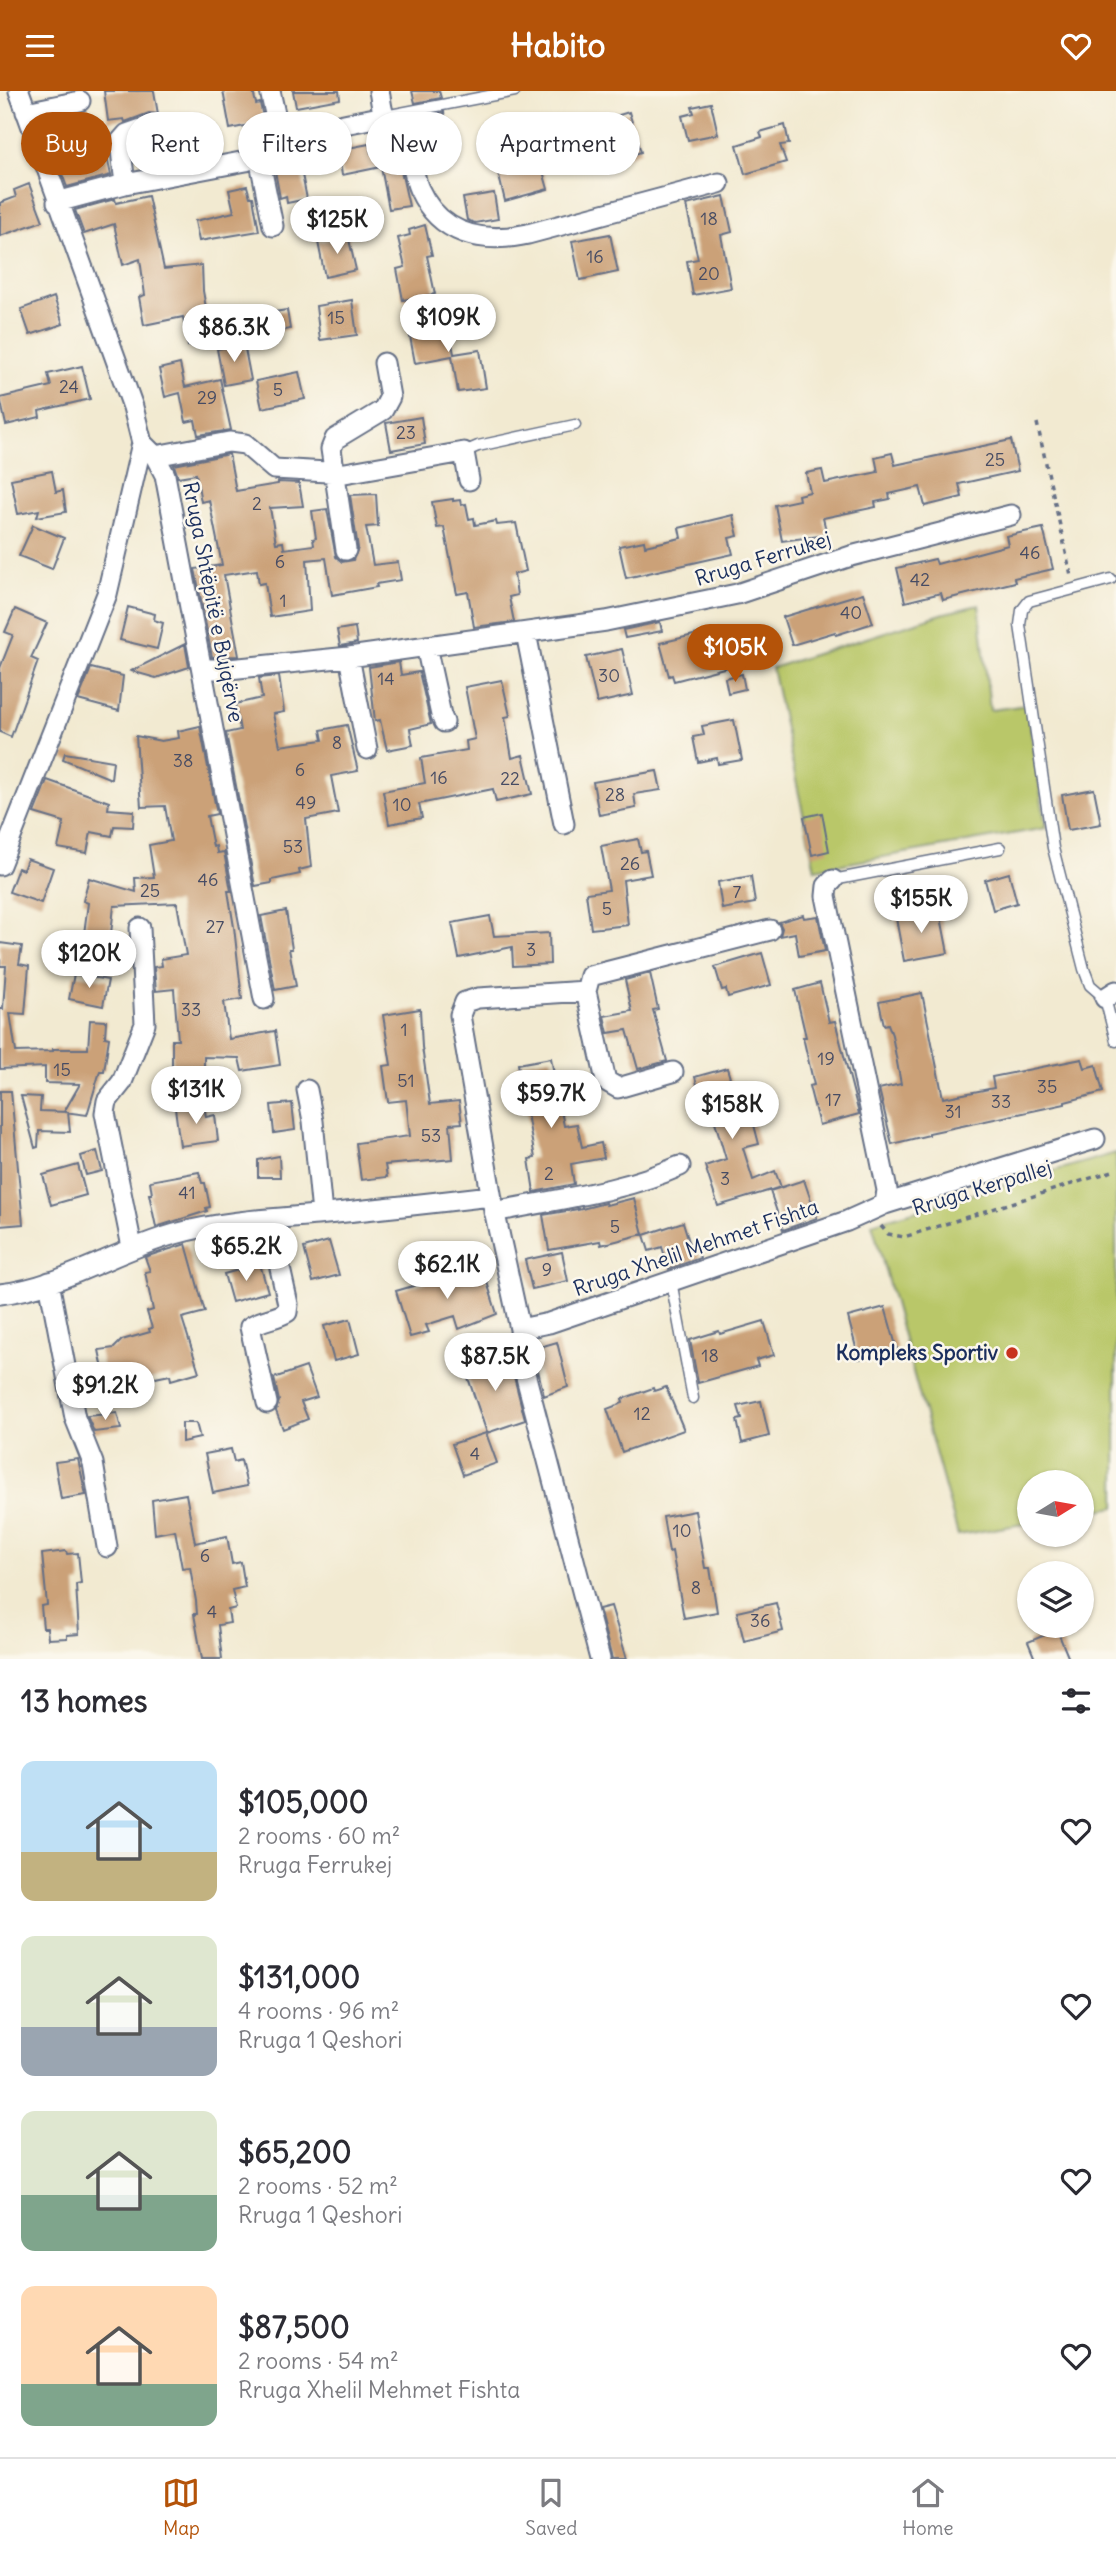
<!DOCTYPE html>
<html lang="en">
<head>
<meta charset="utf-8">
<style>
	:root { --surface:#fff; --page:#f2f2f3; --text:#2b2b33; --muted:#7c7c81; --line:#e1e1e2; --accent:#b45309 }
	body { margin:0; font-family:Delius,sans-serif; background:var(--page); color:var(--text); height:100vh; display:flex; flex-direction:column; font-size:26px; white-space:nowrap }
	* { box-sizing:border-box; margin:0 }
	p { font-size:23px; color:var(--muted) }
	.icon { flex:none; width:38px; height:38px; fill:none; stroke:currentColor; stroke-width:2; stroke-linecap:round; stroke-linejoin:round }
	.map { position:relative; height:1568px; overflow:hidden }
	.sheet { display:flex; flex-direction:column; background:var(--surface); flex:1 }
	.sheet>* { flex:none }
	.hud { position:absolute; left:21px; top:21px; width:700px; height:63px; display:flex; gap:14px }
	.needle { width:46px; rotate:79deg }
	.buttons { position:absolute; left:1017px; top:1379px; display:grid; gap:14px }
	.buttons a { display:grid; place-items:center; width:77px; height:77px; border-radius:50%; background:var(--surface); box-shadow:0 2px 5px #0004; font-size:35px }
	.price { position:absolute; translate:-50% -60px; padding:0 16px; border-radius:24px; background:#fff; color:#222; font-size:23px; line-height:46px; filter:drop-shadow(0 2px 4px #0008) }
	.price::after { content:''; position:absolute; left:50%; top:42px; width:21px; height:16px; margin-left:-10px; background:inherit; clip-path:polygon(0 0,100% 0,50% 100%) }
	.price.on { background:var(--accent); color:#fff }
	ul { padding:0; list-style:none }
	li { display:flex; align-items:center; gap:21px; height:175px; padding:0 21px }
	li span { display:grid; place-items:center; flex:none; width:196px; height:140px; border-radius:14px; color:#555 }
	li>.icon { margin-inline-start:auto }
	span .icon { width:84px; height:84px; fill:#fffc; stroke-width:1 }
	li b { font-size:30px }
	h2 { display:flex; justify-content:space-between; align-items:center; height:84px; padding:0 21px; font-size:30px }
	.pill { padding:0 24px; border-radius:32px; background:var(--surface); box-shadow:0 2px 5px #0004; font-size:24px; line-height:63px }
	.pill.on { background:var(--accent); color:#fff }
	header { display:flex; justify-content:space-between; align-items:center; height:91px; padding:0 21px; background:var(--accent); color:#fff; font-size:32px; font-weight:700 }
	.tab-bar { display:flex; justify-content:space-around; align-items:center; height:98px; border-top:2px solid var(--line); background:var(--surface); font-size:19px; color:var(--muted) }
	.tab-bar a { display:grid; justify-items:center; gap:4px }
	.tab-bar .on { color:var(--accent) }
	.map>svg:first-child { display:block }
</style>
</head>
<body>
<header><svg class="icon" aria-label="menu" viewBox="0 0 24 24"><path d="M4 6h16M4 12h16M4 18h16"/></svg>Habito<svg class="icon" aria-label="heart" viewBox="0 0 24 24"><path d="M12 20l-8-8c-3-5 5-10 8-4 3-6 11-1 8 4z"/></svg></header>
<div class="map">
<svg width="1116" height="1568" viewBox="0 0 1116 1568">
	<rect width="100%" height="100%" fill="#fbf7ec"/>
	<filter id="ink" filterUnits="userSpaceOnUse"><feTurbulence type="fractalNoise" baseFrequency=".0143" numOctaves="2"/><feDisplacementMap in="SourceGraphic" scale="14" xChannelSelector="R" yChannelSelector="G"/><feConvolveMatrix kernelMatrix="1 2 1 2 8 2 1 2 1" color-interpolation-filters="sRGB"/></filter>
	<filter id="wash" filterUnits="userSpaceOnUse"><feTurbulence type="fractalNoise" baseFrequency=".00686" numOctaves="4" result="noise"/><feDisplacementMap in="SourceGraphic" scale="28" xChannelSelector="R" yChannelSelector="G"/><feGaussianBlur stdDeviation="1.57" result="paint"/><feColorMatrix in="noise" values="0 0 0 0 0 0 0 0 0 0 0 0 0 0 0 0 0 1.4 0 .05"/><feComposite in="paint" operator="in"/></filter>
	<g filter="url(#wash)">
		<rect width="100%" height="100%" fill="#f2ead1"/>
		<path fill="#b9c769" stroke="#6a7b64" stroke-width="2" d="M979,514L990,619L1027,614L1046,737L815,778L772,577L945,522Z
			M1116,1062V1416L1082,1422V1391H1029V1432L958,1444L872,1132Z"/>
		<g id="blocks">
			<path fill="#cba178" d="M104,0H154L158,23L149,22L125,31L124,28L108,30Z
				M223,0H253L256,13L260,12L264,31L230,38Z
				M293,0H339L340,8L296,16Z
				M412,0H439L441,7L415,12Z
				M711,12L718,43L688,49L682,25L694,22L692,16Z
				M444,21L450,50L424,55L418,26Z
				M629,21L641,61L602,73L589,33Z
				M95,29L102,66L107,65L111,84L67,96L61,80L53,37Z
				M185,34L191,68L155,75L150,48L162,42L165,37Z
				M785,34L789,53L780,54L786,71L745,83L737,54L762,46L760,41Z
				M369,53L371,62L396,58L409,115L389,118L381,76L342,84L338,59Z
				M539,66L548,98L505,110L497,77Z
				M300,74L307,108L287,112L286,105L280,107L275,80Z
				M29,93L43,130L0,145V112L16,106L14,99Z
				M247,95L250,106H253L259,140L199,150L195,130L234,121L229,99Z
				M494,102L498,128L475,132L467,129L463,107Z
				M148,105L164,178L202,174L203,200L212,251L188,255L183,226L144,234L139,206L145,204L140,168L123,174L114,133L84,143L75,119L115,108L116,112Z
				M724,105L732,141L721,144L731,197L693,204L687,170L698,168L686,114Z
				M425,134L432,164L427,165L435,203L403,209L397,178L405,176L398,147L410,144L409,139Z
				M610,143L618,181L580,189L572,150Z
				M348,144L356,179L325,186L318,151Z
				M54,206L63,233L30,244L21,218Z
				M352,209L357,244L320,249L316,215Z
				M287,219L290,238L255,245L250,225Z
				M447,227L454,263L480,259L486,297L458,301L452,265L415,272L409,240L429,236L428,230Z
				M244,253L251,289L224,294L217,258Z
				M180,273L185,296L220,288L231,339L198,344L195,329L186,331L180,302L165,306L159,278Z
				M82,275L90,308L39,320L40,326L6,334L0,307L51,295L48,283Z
				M299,281L305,308L262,317L256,290Z
				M421,326L425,353L391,359L386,332Z
				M1011,349L1018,380L959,393L962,406L925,415L920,396L889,403L890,408L875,411L876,416L823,427L827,444L782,450L775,414L799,409L798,404L810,401L806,382L822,379L825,392L878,381L875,366L892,362L895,374Z
				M229,363L236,400L278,393V391L299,392L303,415L270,417L276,452L283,451L284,458L314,454L313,448L316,447L312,420L327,418L336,466L342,471L353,469L358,457L350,404L376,403L378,435L366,436L373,474L398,471L401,489L376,493L377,496L332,504L326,467L307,469L310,520L270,526L265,492L259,493L257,479L224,484L239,565L212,566L195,478L222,474L209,409L201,411L196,383L178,386L174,374Z
				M52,380L56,401L63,399L66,421L37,426L39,419L18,423L11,388Z
				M453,408V410L460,409L461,414L466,413L469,428L474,427L475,434L496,430L497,434L516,432L526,480L514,483L517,504L509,506L514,531L474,536L468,501L457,503L444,436L437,437L432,411Z
				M733,424L738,445L729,447L733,463L626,487L619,455L644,450L645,455L681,447L679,437Z
				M33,434L64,447L52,478L19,465Z
				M1043,437L1053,478L1014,487L1015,491L943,509L941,502L905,511L897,477L935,468L937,473L1008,454L1006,445Z
				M863,502L873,532L836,544L835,541L792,554L783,526Z
				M128,516L155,523L154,529L163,532L157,558L120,549Z
				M15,518L47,532L31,567L38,570L11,646L0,641V577L13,544L5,541Z
				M660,531L662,540L625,547L623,539Z
				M355,536L357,552L340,555L337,539Z
				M719,538L728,576L674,590L672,584L669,585L660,552Z
				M185,553L189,576L156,587L131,580Z
				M622,558L633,604L597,612L586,566Z
				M399,571L401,584L419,581L431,633L410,638L413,654L387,659L380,629L375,630L369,576Z
				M91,577L123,585L119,620L78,609Z
				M742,583L745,598L728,602L725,587Z
				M279,585L284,621L273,623L280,655L323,649L321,639L347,634L358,680L331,685L338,722L306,728L311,776L299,779L300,783L272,789V792L255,795L226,642L240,639L235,613L262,607L259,587Z
				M502,589L510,625L505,626L512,667L523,664L532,703L496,711L493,698L419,713L422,727L389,733L383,700L425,692L421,667L467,659L466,650L475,648L465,596Z
				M734,629L742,669L718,673L717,667L698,671L693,646L704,644L702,635Z
				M200,635L217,723L207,725L213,756L216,755L217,762L224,761L231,800H228L234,836L242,908L224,911L229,948L275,940L280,974L242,980L239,967L204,966V985H172V949H178L174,898L156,900L154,876L162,875L161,868L186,864L177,812L114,815L109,861L82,858L88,812L83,810L89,787L136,801L135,787L154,786L149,754L171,750L165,715L141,716L136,645L161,650L179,647L178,640Z
				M65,662L113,670L111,688L63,668Z
				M657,680L661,699L634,703L636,717L599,724L593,691Z
				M47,689L109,711L108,718L134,720L133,736L114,735L112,745L91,741L87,762L58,757L64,731L34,722Z
				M1094,698L1101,733L1068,739L1062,704Z
				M822,722L829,760L812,764L804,726Z
				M638,748L641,761L646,760L651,784L623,789L628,834L591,838L586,802L609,799L601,755Z
				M27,768L53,777L41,812L9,801L18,777L23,779Z
				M1009,782L1017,812L993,819L985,789Z
				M751,785L755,812L722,818L718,791Z
				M915,818L916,825L940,821L948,862L904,870L895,822Z
				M286,820L292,858H289L296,895L275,899L261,825Z
				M803,824L804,827L818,825L825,860L799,865L795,842L780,845L782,837L779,831Z
				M490,825L494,845L549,842L550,873L513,875L512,856L459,867L452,832Z
				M0,852L22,855L19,873L29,875L25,923L10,922L16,961L53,960V958H88L90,929L106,930L105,946L109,947L104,980H100L87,1024L64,1021L80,993L45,992V976L0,978V918H3L6,875H0Z
				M762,862L771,894L728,906L726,898L722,899L715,876Z
				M650,882L658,918L653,919L667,970L638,978L627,939L608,942L604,925L632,920L625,889Z
				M74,883L108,889L103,915L69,908Z
				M820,892L829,931L835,930L859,1023L819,1034L809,995L814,994L803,946H806L795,899Z
				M922,902L943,1007L994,997L992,986L1082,968L1085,977L1096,974L1103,1001L1065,1011V1013L929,1042V1044L892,1053L879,998L901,993L892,944L888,933L884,934L879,911Z
				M420,918L422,956L430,1013L459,1010L462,1032L450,1033L453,1068L385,1074L387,1086L361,1089L356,1052L410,1045L406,1009L388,1011L383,975L391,974L383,924Z
				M551,967L564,1035L577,1033L582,1056L601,1052L604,1067L571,1073L574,1093L534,1101L529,1068L535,1067L518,973Z
				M727,977L738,1014L748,1011L759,1053L743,1057L753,1089L775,1080L781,1096L718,1115L705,1075L726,1068L711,1017L704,1019L695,986Z
				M0,1000H11L23,1133L0,1135Z
				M21,1005L41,1006L40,1020L68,1021L70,1041L39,1040L38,1056L35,1057Z
				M292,1012L295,1039L274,1042L271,1014Z
				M204,1014L206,1026L215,1024L218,1050L180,1055L175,1017Z
				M97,1060L102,1080L86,1084L81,1065Z
				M279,1065L280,1086H258V1069Z
				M78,1074L86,1104L51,1114L43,1084Z
				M199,1081L202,1092H205L210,1116L206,1117L207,1120L156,1136L149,1103H152L150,1090Z
				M804,1089L817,1127L783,1139L770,1100Z
				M634,1107L643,1143L601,1154L600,1150L549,1159L543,1124L578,1118V1119L605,1112L606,1114Z
				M683,1131L691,1157L696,1155L700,1167L669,1178L662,1156L649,1160L644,1144Z
				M329,1150L339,1184L313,1191L304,1157Z
				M186,1153L205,1221L182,1227L199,1281L171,1289L170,1284L107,1297L99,1259L114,1257L122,1249L150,1241L149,1238L152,1237L147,1221L153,1219L145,1181L150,1180L145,1166Z
				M562,1161L568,1190L532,1198L525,1169Z
				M260,1173L268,1201L232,1211L224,1183Z
				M482,1175L497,1223L459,1238L455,1225L426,1234L429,1241L410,1246L396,1200Z
				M885,1216L897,1258L859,1268L848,1226Z
				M350,1228L359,1263L334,1270L324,1235Z
				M764,1230L774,1264L756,1269L758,1275L698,1292L690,1249L719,1240L720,1243Z
				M557,1251L568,1296L544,1305L533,1258Z
				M490,1266L492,1272L509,1266L525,1329L487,1342L464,1275Z
				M306,1276L317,1306L301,1311L308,1328L283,1338L276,1320L279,1310L274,1287Z
				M666,1296L684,1339L622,1361L607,1318L623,1312L622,1308L653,1297L654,1300Z
				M761,1310L769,1345L742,1352L737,1329L742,1328L738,1315Z
				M117,1322L121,1338L94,1341L87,1325Z
				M182,1332H196L200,1347L182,1351Z
				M486,1342L497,1372L463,1384L452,1353Z
				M231,1358L234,1371L241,1369L247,1395L213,1402L205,1363Z
				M78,1368L86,1404L61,1408L55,1371Z
				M186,1403L195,1452L227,1445L232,1473L241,1471L245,1496L232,1499L236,1517L228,1519L230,1532L218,1534L222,1568H202L194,1523H197L196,1510L190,1476L182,1477L175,1439L155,1443L152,1409Z
				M695,1420L705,1477H710L717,1521L684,1527L672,1460L669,1461L663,1426Z
				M66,1460L67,1463L78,1462L81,1492L76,1493L79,1543L67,1544V1547L48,1548L47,1537H43L41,1515L47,1514L42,1463Z
				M776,1512L783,1540L744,1550L737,1521Z
				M611,1515L627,1568H612L599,1518Z
				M1057,1539L1069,1568H1035L1028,1551Z"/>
		</g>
	</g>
	<g filter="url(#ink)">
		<use href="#blocks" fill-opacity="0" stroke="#667086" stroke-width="2"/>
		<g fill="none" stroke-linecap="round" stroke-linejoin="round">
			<defs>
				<path id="service" d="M385,25L515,0
					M464,361L478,355L575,334
					M1111,488L1029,510L1022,519L1020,534L1053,757L1084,878L1090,894L1105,907L1116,950
					M833,789L1000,757
					M671,1190L693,1307"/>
				<path id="minor" d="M19,0L133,316L142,352L155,365L165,384L264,908
					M270,0L281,50
					M379,0C381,8 381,19 385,26C390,36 400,42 406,51C414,65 412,83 419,98C440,144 481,153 528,143L719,92
					M26,21L80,10
					M259,66L273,135
					M125,93L120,51L127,43L153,34
					M57,111L125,93L246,70C261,65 271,54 285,49C317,37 351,32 384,25
					M155,365L229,351L245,353L274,378L345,382L464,361L469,389
					M346,459L331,358L335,348L383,319L390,306L384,272
					M526,542L564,733
					M426,555L441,624L444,631
					M349,566L367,658
					M203,578H229L349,566L606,530L737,503L851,465L1011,424
					M0,774L107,503L142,352
					M833,789L827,795L826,805L887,1099L885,1113
					M586,900L478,907L465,911L460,924L493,1114L520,1238L549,1232L847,1130L885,1113L1095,1048
					M1105,907L1116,900
					M673,981L618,997L606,990L586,900L590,885L770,839
					M307,999L313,1030L322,1123
					M494,1121C557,1108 622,1101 680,1075
					M132,1156L105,1022L107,1010L122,991L145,933L140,837
					M49,1191L75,1327L93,1372L107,1456
					M0,1203C62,1196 116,1159 175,1143C222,1130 269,1128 317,1124C375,1118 433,1112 491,1105
					M520,1238L521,1267L600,1568
					M267,1312L250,1236C261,1228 276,1228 287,1221L288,1213L269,1128"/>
			</defs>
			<use href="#service" stroke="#667086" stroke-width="13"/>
			<use href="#minor" stroke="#667086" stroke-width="23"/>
			<path stroke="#667086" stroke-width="3.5" stroke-dasharray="5 5" stroke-linecap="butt" d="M1037,332L1071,484
				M881,1135L888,1143L904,1146L1116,1079"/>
			<use href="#service" stroke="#fff" stroke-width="10"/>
			<use href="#minor" stroke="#fff" stroke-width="19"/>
		</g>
	</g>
	<circle fill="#c8321e" stroke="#fbf7ec" stroke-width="2.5" cx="1012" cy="1262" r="7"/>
	<g text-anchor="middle" stroke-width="5" stroke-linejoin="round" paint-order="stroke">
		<g font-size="18" fill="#474c64">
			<text x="709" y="134">18</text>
			<text x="595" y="172">16</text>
			<text x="709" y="189">20</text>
			<text x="336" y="233">15</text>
			<text x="69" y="302">24</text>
			<text x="278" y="305">5</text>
			<text x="207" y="313">29</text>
			<text x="406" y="348">23</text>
			<text x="995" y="375">25</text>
			<text x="257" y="419">2</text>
			<text x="1030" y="468">46</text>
			<text x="280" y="477">6</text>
			<text x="920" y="495">42</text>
			<text x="283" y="516">1</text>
			<text x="851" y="528">40</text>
			<text x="609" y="591">30</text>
			<text x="386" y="594">14</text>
			<text x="337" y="658">8</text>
			<text x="183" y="676">38</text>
			<text x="300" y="685">6</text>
			<text x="439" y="693">16</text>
			<text x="510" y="694">22</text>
			<text x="615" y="710">28</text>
			<text x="306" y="718">49</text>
			<text x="402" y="720">10</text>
			<text x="293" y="762">53</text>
			<text x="630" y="779">26</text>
			<text x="208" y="795">46</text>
			<text x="150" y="806">25</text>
			<text x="737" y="807">7</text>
			<text x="607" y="824">5</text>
			<text x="215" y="842">27</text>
			<text x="531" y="865">3</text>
			<text x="191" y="925">33</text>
			<text x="404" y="945">1</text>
			<text x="826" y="974">19</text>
			<text x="62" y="985">15</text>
			<text x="406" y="996">51</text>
			<text x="1047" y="1002">35</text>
			<text x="833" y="1015">17</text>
			<text x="1001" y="1017">33</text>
			<text x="953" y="1027">31</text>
			<text x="431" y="1051">53</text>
			<text x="549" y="1089">2</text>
			<text x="725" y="1094">3</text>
			<text x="187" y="1108">41</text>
			<text x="615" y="1142">5</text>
			<text x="547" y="1185">9</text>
			<text x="710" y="1271">18</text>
			<text x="642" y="1329">12</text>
			<text x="475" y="1369">4</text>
			<text x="682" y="1446">10</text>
			<text x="205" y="1471">6</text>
			<text x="696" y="1503">8</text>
			<text x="212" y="1527">4</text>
			<text x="760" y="1536">36</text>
		</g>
		<g font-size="21" fill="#1b2f5e" stroke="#fbf7ec">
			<text transform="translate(763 468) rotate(-17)" y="7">Rruga Ferrukej</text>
			<text transform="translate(213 511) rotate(79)" y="7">Rruga Shtëpitë e Bujqërve</text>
			<text transform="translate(982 1097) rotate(-17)" y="7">Rruga Kerpallej</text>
			<text transform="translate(696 1157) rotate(-19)" y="7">Rruga Xhelil Mehmet Fishta</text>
		</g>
		<g font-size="21" font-weight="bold" fill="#1b2f5e" stroke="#fbf7ec" text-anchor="end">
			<text x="998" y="1269">Kompleks Sportiv</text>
		</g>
	</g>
</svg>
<div class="buttons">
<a><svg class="needle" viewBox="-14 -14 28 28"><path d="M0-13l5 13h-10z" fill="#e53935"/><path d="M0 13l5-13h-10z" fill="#7c7c81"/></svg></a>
<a><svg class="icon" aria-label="layers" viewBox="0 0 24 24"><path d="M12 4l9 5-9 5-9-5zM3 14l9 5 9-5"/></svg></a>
</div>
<b class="price" style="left:337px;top:165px">$125K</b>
<b class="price" style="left:448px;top:263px">$109K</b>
<b class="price" style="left:234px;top:273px">$86.3K</b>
<b class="price on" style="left:735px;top:593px">$105K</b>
<b class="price" style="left:921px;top:844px">$155K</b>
<b class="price" style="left:89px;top:899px">$120K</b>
<b class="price" style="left:196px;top:1035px">$131K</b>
<b class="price" style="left:551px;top:1039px">$59.7K</b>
<b class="price" style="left:732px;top:1050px">$158K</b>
<b class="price" style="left:246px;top:1192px">$65.2K</b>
<b class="price" style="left:447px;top:1210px">$62.1K</b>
<b class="price" style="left:495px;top:1302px">$87.5K</b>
<b class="price" style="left:105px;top:1331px">$91.2K</b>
<div class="hud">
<a class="pill on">Buy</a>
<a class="pill">Rent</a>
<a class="pill">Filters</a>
<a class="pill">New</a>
<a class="pill">Apartment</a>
</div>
</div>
<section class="sheet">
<h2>13 homes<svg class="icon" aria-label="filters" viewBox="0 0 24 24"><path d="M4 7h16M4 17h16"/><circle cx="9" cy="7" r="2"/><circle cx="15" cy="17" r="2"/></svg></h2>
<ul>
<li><span style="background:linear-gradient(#bfe0f5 65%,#c2b280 0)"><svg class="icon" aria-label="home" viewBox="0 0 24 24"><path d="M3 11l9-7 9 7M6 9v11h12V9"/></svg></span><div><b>$105,000</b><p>2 rooms · 60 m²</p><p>Rruga Ferrukej</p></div><svg class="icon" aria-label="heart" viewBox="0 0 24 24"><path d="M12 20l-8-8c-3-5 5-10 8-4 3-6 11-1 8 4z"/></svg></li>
<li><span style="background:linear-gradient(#dfe7d0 65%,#9aa5b1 0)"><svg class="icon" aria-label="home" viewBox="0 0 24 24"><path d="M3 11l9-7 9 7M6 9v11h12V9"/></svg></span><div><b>$131,000</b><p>4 rooms · 96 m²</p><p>Rruga 1 Qeshori</p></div><svg class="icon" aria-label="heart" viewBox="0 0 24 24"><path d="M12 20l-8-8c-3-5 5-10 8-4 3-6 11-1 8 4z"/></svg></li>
<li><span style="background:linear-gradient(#dfe7d0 60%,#7fa58c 0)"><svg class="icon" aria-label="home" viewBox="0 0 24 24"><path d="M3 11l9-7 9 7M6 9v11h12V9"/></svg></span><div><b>$65,200</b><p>2 rooms · 52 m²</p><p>Rruga 1 Qeshori</p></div><svg class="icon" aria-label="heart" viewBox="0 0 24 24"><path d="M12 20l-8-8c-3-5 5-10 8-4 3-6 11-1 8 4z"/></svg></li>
<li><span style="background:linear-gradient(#ffd9b3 70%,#7fa58c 0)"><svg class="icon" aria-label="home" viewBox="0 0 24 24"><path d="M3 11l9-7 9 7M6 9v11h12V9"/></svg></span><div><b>$87,500</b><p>2 rooms · 54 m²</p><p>Rruga Xhelil Mehmet Fishta</p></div><svg class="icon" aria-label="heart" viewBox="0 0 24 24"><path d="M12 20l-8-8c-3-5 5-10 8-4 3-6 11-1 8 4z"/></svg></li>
</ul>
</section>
<nav class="tab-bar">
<a class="on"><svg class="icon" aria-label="map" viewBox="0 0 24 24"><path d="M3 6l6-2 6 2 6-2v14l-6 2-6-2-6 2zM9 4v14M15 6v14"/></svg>Map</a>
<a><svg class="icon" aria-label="saved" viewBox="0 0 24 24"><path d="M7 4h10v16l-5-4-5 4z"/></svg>Saved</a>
<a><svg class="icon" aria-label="home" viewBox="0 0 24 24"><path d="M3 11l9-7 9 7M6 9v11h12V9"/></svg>Home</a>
</nav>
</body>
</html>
